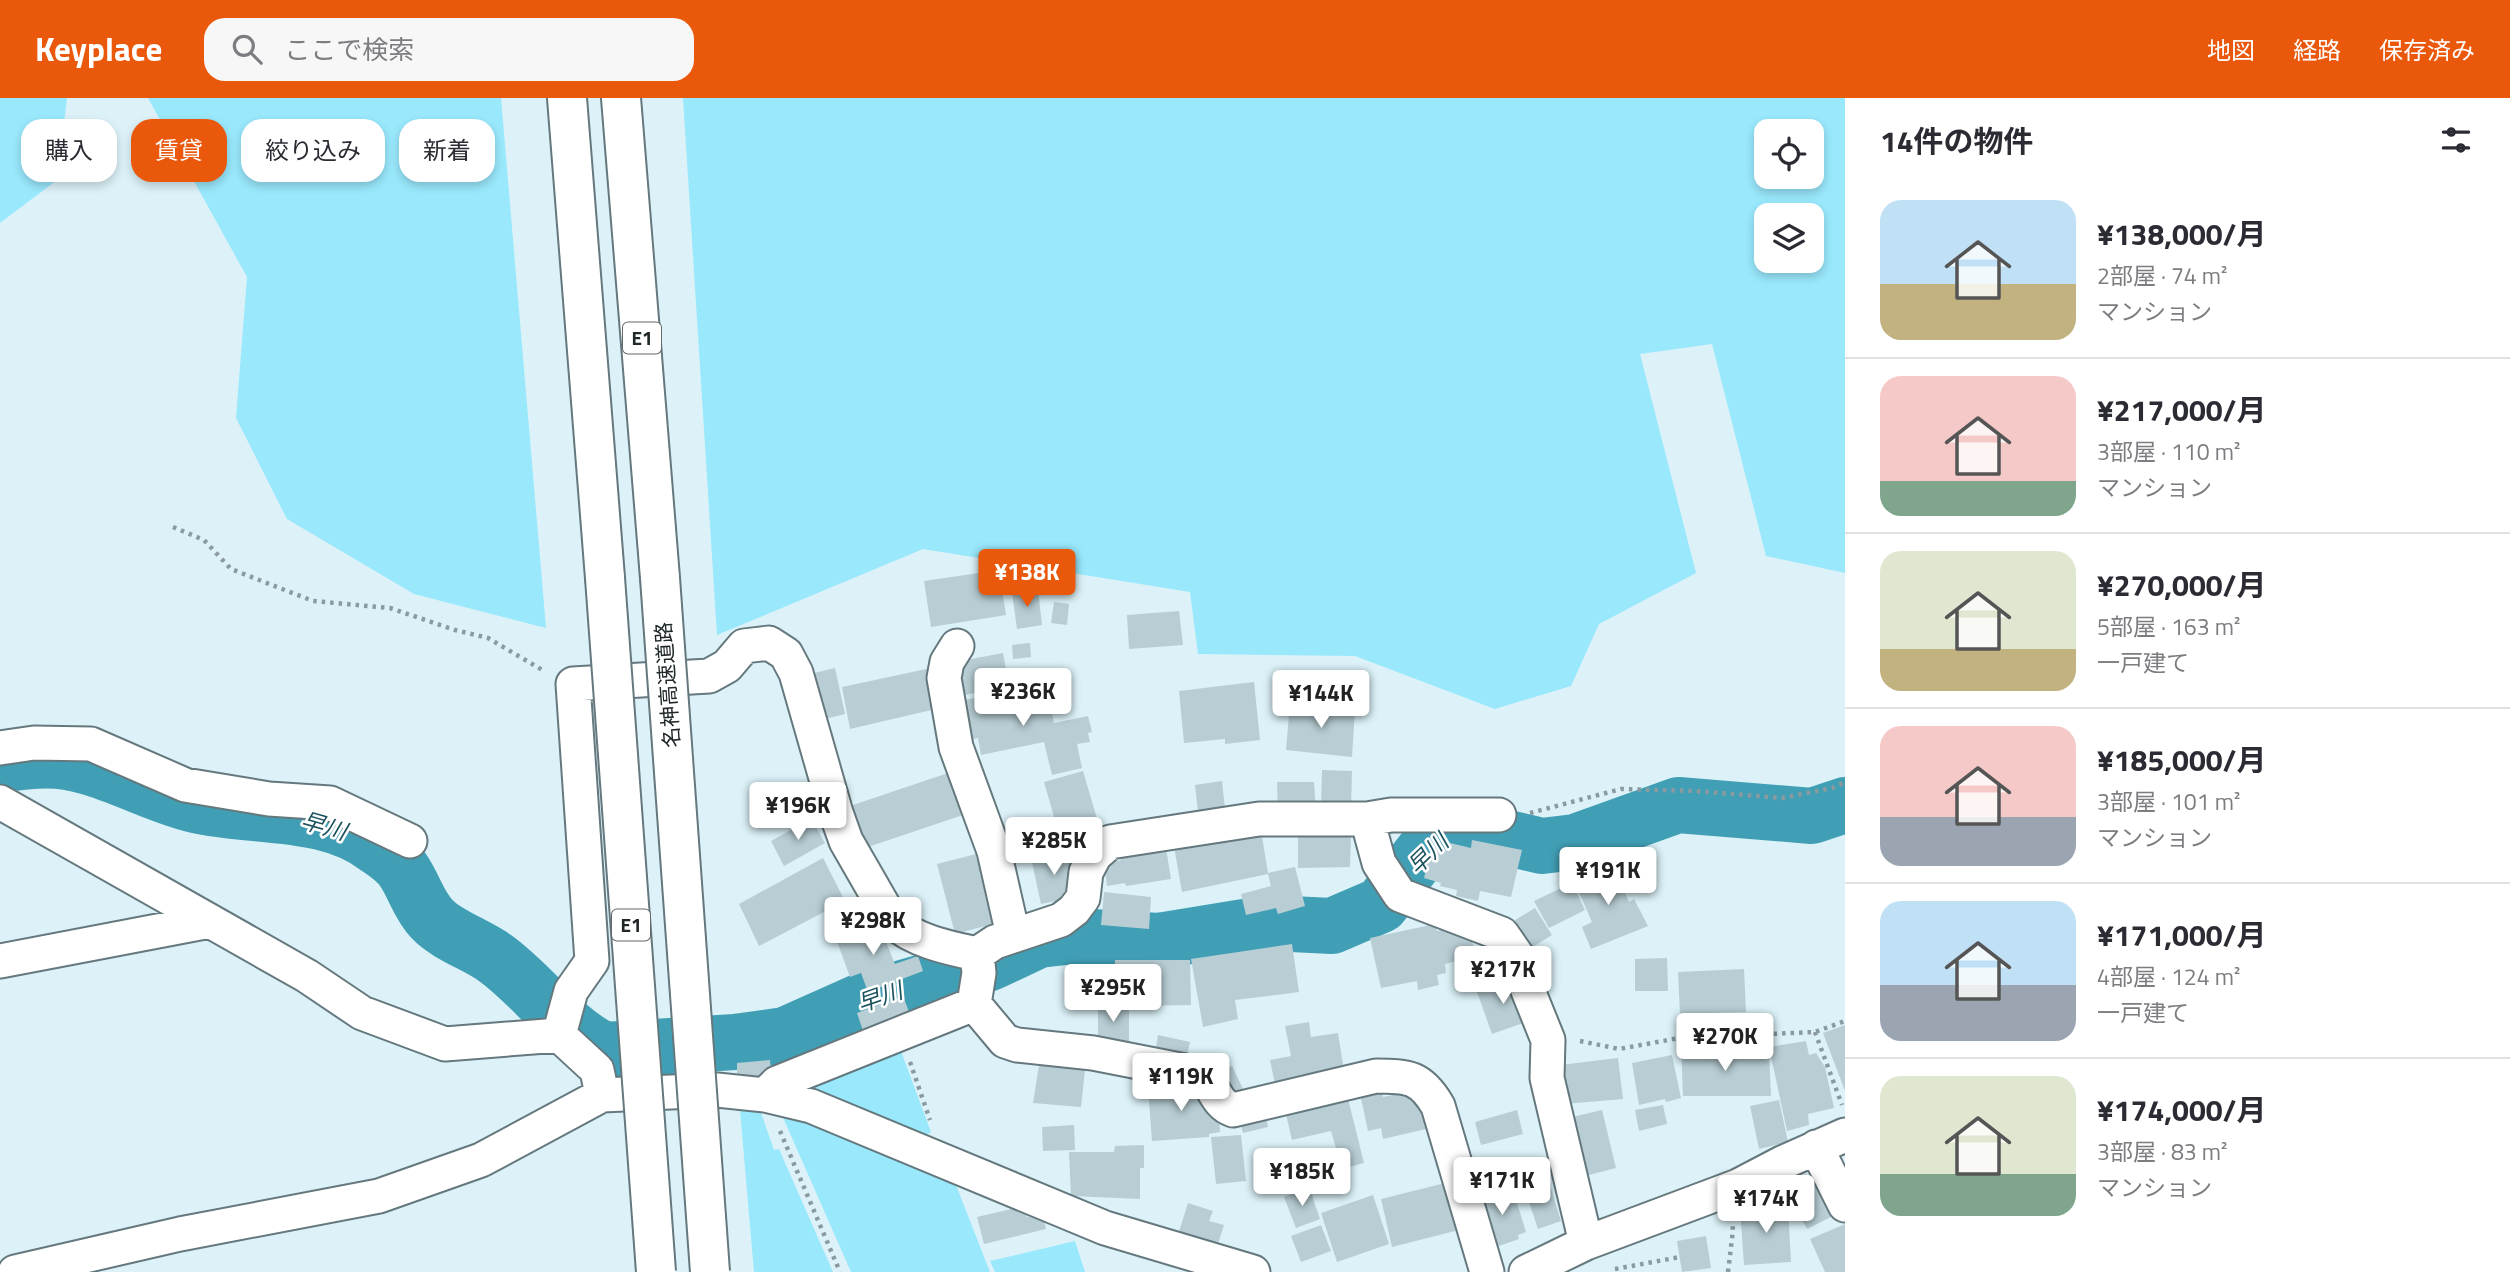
<!DOCTYPE html>
<html lang="ja">
<head>
<meta charset="utf-8">
<style>
	:root { --surface:#fff; --page:#f7f7f7; --text:#2b2b33; --muted:#7c7c81; --line:#e1e1e2; --accent:#ea580c }
	body { margin:0; font-family:"Titillium Web","Noto Sans JP",sans-serif; background:var(--page); color:var(--text); height:100vh; display:flex; flex-direction:column; font-size:26px; white-space:nowrap }
	* { box-sizing:border-box; margin:0 }
	p { font-size:23px; color:var(--muted) }
	.icon { flex:none; width:38px; height:38px; fill:none; stroke:currentColor; stroke-width:2; stroke-linecap:round; stroke-linejoin:round }
	.map { position:relative; flex:1; overflow:hidden }
	.side { display:flex; flex-direction:column; background:var(--surface); width:665px }
	.side>* { flex:none }
	.guide { position:absolute; left:21px; top:21px; width:665px; height:63px; display:flex; gap:14px }
	.controls { position:absolute; left:1754px; top:21px; display:grid; gap:14px }
	.controls a { display:grid; place-items:center; width:70px; height:70px; border-radius:14px; background:var(--surface); box-shadow:0 4px 10px #0003; font-size:35px }
	.price { position:absolute; translate:-50% -60px; padding:0 16px; border-radius:7px; background:#fff; color:#222; font-size:23px; line-height:46px; filter:drop-shadow(0 2px 4px #0008) }
	.price::after { content:''; position:absolute; left:50%; top:42px; width:21px; height:16px; margin-left:-10px; background:inherit; clip-path:polygon(0 0,100% 0,50% 100%) }
	.price.current { background:var(--accent); color:#fff }
	ul { padding:0; list-style:none }
	li { display:flex; align-items:center; gap:21px; height:175px; padding:0 35px }
	li+li { border-top:2px solid var(--line) }
	li span { display:grid; place-items:center; flex:none; width:196px; height:140px; border-radius:21px; color:#555 }
	li>.icon { margin-inline-start:auto }
	span .icon { width:84px; height:84px; fill:#fffc; stroke-width:1 }
	li b { font-size:30px }
	h2 { display:flex; justify-content:space-between; align-items:center; height:84px; padding:0 35px; font-size:30px }
	.chip { padding:0 24px; border-radius:21px; background:var(--surface); box-shadow:0 4px 10px #0003; font-size:24px; line-height:63px }
	.chip.current { background:var(--accent); color:#fff }
	header { display:flex; align-items:center; gap:42px; box-sizing:border-box; height:98px; padding:0 35px; background:var(--accent); color:#fff }
	header strong { font-size:33px }
	nav { display:flex; gap:38px; margin-inline-start:auto; font-size:24px }
	.search { width:490px; height:63px; background:var(--page); display:flex; align-items:center; gap:18px; box-sizing:border-box; padding:0 24px; border-radius:21px; color:var(--muted); font-size:26px }
	main { display:flex; flex:1; min-height:0 }
	.map>svg:first-child { display:block }
</style>
</head>
<body>
<header>
<strong>Keyplace</strong>
<div class="search"><svg class="icon" aria-label="search" viewBox="0 0 24 24"><circle cx="10" cy="10" r="6"/><path d="M15 15l6 6"/></svg>ここで検索</div>
<nav><a>地図</a><a>経路</a><a>保存済み</a></nav>
</header>
<main>
<div class="map">
<svg width="1845" height="1174" viewBox="0 0 1845 1174">
	<rect width="100%" height="100%" fill="#dcf2f8"/>
	<path fill="#99e8fc" fill-rule="evenodd" d="M0,0H67L57,82L0,125Z
		M148,0H501L546,530L414,496L287,421L236,320L247,179Z
		M683,0H1845V475L1766,458L1712,246L1640,256L1696,475L1599,526L1571,588L1495,611L1355,558L1198,556L1190,494L923,451L717,537ZM1766,33H1811V79H1766ZM1766,117H1811V163H1766Z
		M898,945L931,1034L924,1039L816,994L806,982Z
		M740,1012L761,1015L774,1052L779,1051L833,1174H754Z
		M781,1015L954,1082L990,1174H851Z
		M1075,1143L1085,1174H995L990,1163Z"/>
	<g fill="none" stroke-linecap="round" stroke-linejoin="round">
		<path stroke="#409fb5" stroke-width="56" d="M0,667C19,664 39,661 58,663C106,668 149,696 195,707C256,721 326,710 378,750C387,756 400,766 405,775C415,791 419,807 432,821C447,837 477,847 495,860C534,888 561,931 604,952L735,944L785,937L868,900L990,865L1039,842L1074,838L1159,843L1269,825L1332,828L1381,807L1425,751L1446,733L1473,732L1542,748L1575,744L1678,707L1812,718L1845,707"/>
	</g>
	<path fill="#b8ced4" d="M999,472L1006,517L931,529L924,483Z
		M1038,491L1042,527L1017,531L1012,495Z
		M1054,504L1069,506L1067,527L1051,525Z
		M1179,513L1183,547L1129,551L1127,517Z
		M1030,545L1031,559L1013,561L1012,547Z
		M1003,555L1009,587L957,599L950,565Z
		M835,570L845,616L817,623L806,577Z
		M931,570L940,610L850,631L842,589Z
		M1254,584L1260,642L1225,646V641L1184,645L1179,593Z
		M1047,593L1054,625L1088,618L1092,634L1088,635L1090,644L1077,646L1082,670L1052,677L1044,644L981,657L978,640L964,643L953,604L991,597L992,603Z
		M1290,605L1355,611L1352,659L1286,652Z
		M957,672L972,714L856,753L841,711Z
		M1322,672L1352,673L1351,712L1321,711Z
		M1083,673L1100,731L1061,743L1044,684Z
		M1222,683L1226,720L1199,723L1195,687Z
		M1277,684H1314L1316,715L1278,716Z
		M811,721L825,745L784,768L771,743Z
		M1260,726L1268,775L1295,769L1305,808L1278,816L1276,810L1246,817L1241,796L1271,788L1268,776L1182,794L1173,743Z
		M1298,736H1351L1350,769L1298,770Z
		M1472,742L1522,752L1511,799L1480,793L1478,803L1456,798L1457,792L1440,788L1441,785L1424,780L1432,749L1448,752L1450,745L1471,750Z
		M1165,744L1171,781L1126,788L1125,785L1107,788L1104,766L1121,762L1119,752Z
		M1068,752L1073,773L1075,799L1041,806L1031,760Z
		M988,753L1004,823L955,836L937,766Z
		M823,760L845,803L759,848L739,806Z
		M1613,765L1629,804L1634,801L1648,828L1591,851L1582,829L1592,824L1574,783Z
		M1572,785L1585,812L1549,830L1534,803Z
		M1104,794L1151,799L1149,831L1101,827Z
		M1535,810L1552,837L1523,855L1507,827Z
		M877,822L895,866L918,858L923,873L868,894L861,875L850,879L835,838Z
		M1435,826L1437,833L1468,826L1476,859L1479,858L1477,850L1499,841L1513,878L1485,889L1473,859L1445,866L1446,875L1437,877L1439,887L1418,892L1417,883L1381,890L1370,840Z
		M1292,846L1299,894L1235,902L1238,921L1203,929L1191,861Z
		M1667,860L1668,893H1635V861Z
		M1115,862H1190L1191,907L1133,908V902H1114Z
		M1744,871L1746,914L1680,916L1678,874Z
		M1516,881L1526,924L1492,936L1477,894Z
		M903,898L912,922L865,939L857,915Z
		M1098,903H1129V949L1098,950Z
		M1309,924L1311,939L1338,935L1344,973L1276,991L1270,962L1291,958L1285,928Z
		M1845,927V993L1823,935Z
		M1158,937L1190,944L1185,967L1154,961Z
		M1806,943L1809,957L1816,955L1825,969L1834,1010L1808,1016L1809,1027L1787,1033L1769,949Z
		M1681,948H1713V954H1769L1771,998H1683Z
		M1672,957L1681,1000L1666,1004L1665,1001L1639,1007L1632,965Z
		M1618,960L1623,1001L1564,1006L1560,967Z
		M770,962L771,978L737,980V965Z
		M1039,967L1085,972L1081,1009L1033,1005Z
		M1232,968L1244,993L1227,1003L1213,979Z
		M1196,987L1210,995L1211,1019H1219L1220,1034L1209,1036V1039L1152,1043L1148,990Z
		M1381,987L1383,999L1416,992L1426,1031L1383,1041L1381,1030L1368,1033L1359,991Z
		M1347,997L1364,1065L1342,1071L1331,1033L1292,1042L1285,1012Z
		M1779,1002L1788,1044L1759,1051L1750,1008Z
		M1663,1007L1667,1026L1639,1033L1635,1012Z
		M1517,1012L1523,1036L1481,1047L1475,1024Z
		M1602,1012L1616,1070L1581,1079L1568,1020Z
		M1265,1013L1268,1029L1243,1035L1239,1019Z
		M1074,1027L1075,1052L1043,1053L1042,1029Z
		M1241,1037L1246,1083L1216,1086L1211,1039Z
		M1144,1047V1070H1140V1101L1071,1098L1069,1054H1114L1115,1048Z
		M1548,1081L1561,1123L1538,1131L1524,1089Z
		M1824,1081L1841,1114L1807,1131L1789,1098Z
		M1453,1083L1459,1132L1392,1149L1381,1101Z
		M1309,1089L1320,1121L1296,1130L1284,1099Z
		M1512,1089L1526,1134L1518,1137L1519,1141L1493,1150L1477,1100Z
		M1373,1097L1389,1146L1337,1164L1321,1115Z
		M1188,1105L1213,1113L1209,1123L1224,1127L1217,1149L1178,1137Z
		M1788,1107L1791,1164L1744,1167L1740,1110Z
		M1024,1108L1027,1119L1043,1116L1046,1131L984,1146L977,1119Z
		M1845,1126V1174H1825L1810,1141Z
		M1321,1127L1331,1153L1301,1164L1291,1138Z
		M1706,1138L1711,1170L1682,1174L1677,1143Z"/>
	<g fill="none" stroke-linecap="round" stroke-linejoin="round">
		<defs>
			<path id="minor" d="M957,548L947,564L944,580L956,649L994,753L1013,837
				M0,650L34,645L91,646L185,687L269,701L330,705L410,743
				M0,704L307,878L362,915L445,946L559,937L597,972L602,997
				M1367,721L1379,765L1400,797L1502,836L1518,859L1527,890L1548,942L1547,980L1586,1145
				M0,863L210,823
				M974,906L1005,943L1017,947L1093,955L1200,976C1215,987 1215,1006 1233,1012L1376,978C1409,978 1421,979 1438,1008L1487,1174
				M559,937L571,893L592,863L573,586L709,578L727,568L744,548L769,545L786,556L796,575L836,715L846,743L892,823C914,843 949,850 977,856
				M765,997L777,985L974,906L979,875L977,856L995,844L1061,822L1074,812L1083,800L1086,774L1095,757L1110,744L1259,721H1367L1391,717H1499
				M1816,1049L1845,1107
				M15,1174L180,1136L379,1098L481,1062L602,997L717,992L765,997L811,1008L1105,1130L1253,1174
				M1526,1174L1586,1145L1738,1088L1782,1065L1845,1037"/>
			<path id="highway" d="M567,0L605,480
				M621,0L660,480"/>
		</defs>
		<use href="#minor" stroke="#64787d" stroke-width="37"/>
		<use href="#highway" stroke="#64787d" stroke-width="42"/>
		<path stroke="#8a9a9e" stroke-width="4.5" stroke-dasharray="3.5 5" stroke-linecap="butt" d="M173,429L204,442L231,471L313,503L390,510L455,532L488,540L544,573
			M1530,715L1621,691L1695,693L1782,700L1832,690L1845,684
			M1815,934L1842,1007
			M1580,943L1619,951L1679,940L1815,934L1845,923
			M910,964L930,1022
			M780,1033L840,1174
			M1615,1171L1680,1159
			M1728,1174L1733,1132L1732,1124"/>
		<use href="#minor" stroke="#fff" stroke-width="33"/>
		<use href="#highway" stroke="#fff" stroke-width="38"/>
		<defs>
			<path id="highway-bridge" d="M605,480L656,1174
				M660,480L710,1174"/>
		</defs>
		<use href="#highway-bridge" stroke="#64787d" stroke-width="42" stroke-linecap="butt"/>
		<use href="#highway-bridge" stroke="#fff" stroke-width="38"/>
	</g>
	<g text-anchor="middle" stroke-width="5" stroke-linejoin="round" paint-order="stroke">
		<g fill="#fff" stroke="#63686a" stroke-width="2">
			<rect x="623" y="224.5" width="38" height="31" rx="5"/>
			<rect x="612" y="811.5" width="38" height="31" rx="5"/>
		</g>
		<g font-size="19" font-weight="bold" fill="#20282a">
			<text x="642" y="247">E1</text>
			<text x="631" y="834">E1</text>
		</g>
		<g font-size="21" fill="#20282a" stroke="#fff">
			<text transform="translate(668 587) rotate(-94)" y="7">名神高速道路</text>
		</g>
		<g font-size="23" font-style="italic" fill="#1c525e" stroke="#fff">
			<text transform="translate(324 728) rotate(16)" y="8">早川</text>
			<text transform="translate(1428 756) rotate(-44)" y="8">早川</text>
			<text transform="translate(880 899) rotate(-19)" y="8">早川</text>
		</g>
	</g>
</svg>
<div class="controls">
<a><svg class="icon" aria-label="locate" viewBox="0 0 24 24"><circle cx="12" cy="12" r="6"/><path d="M12 2v4M12 18v4M2 12h4M18 12h4"/></svg></a>
<a><svg class="icon" aria-label="layers" viewBox="0 0 24 24"><path d="M12 4l9 5-9 5-9-5zM3 14l9 5 9-5"/></svg></a>
</div>
<b class="price current" style="left:1027px;top:511px">¥138K</b>
<b class="price" style="left:1023px;top:630px">¥236K</b>
<b class="price" style="left:1321px;top:632px">¥144K</b>
<b class="price" style="left:798px;top:744px">¥196K</b>
<b class="price" style="left:1054px;top:779px">¥285K</b>
<b class="price" style="left:1608px;top:809px">¥191K</b>
<b class="price" style="left:873px;top:859px">¥298K</b>
<b class="price" style="left:1503px;top:908px">¥217K</b>
<b class="price" style="left:1113px;top:926px">¥295K</b>
<b class="price" style="left:1725px;top:975px">¥270K</b>
<b class="price" style="left:1181px;top:1015px">¥119K</b>
<b class="price" style="left:1302px;top:1110px">¥185K</b>
<b class="price" style="left:1502px;top:1119px">¥171K</b>
<b class="price" style="left:1766px;top:1137px">¥174K</b>
<div class="guide">
<a class="chip">購入</a>
<a class="chip current">賃貸</a>
<a class="chip">絞り込み</a>
<a class="chip">新着</a>
</div>
</div>
<section class="side">
<h2>14件の物件<svg class="icon" aria-label="filters" viewBox="0 0 24 24"><path d="M4 7h16M4 17h16"/><circle cx="9" cy="7" r="2"/><circle cx="15" cy="17" r="2"/></svg></h2>
<ul>
<li><span style="background:linear-gradient(#bfe0f5 60%,#c2b280 0)"><svg class="icon" aria-label="home" viewBox="0 0 24 24"><path d="M3 11l9-7 9 7M6 9v11h12V9"/></svg></span><div><b>¥138,000/月</b><p>2部屋 · 74 m²</p><p>マンション</p></div></li>
<li><span style="background:linear-gradient(#f6c9c9 75%,#7fa58c 0)"><svg class="icon" aria-label="home" viewBox="0 0 24 24"><path d="M3 11l9-7 9 7M6 9v11h12V9"/></svg></span><div><b>¥217,000/月</b><p>3部屋 · 110 m²</p><p>マンション</p></div></li>
<li><span style="background:linear-gradient(#dfe7d0 70%,#c2b280 0)"><svg class="icon" aria-label="home" viewBox="0 0 24 24"><path d="M3 11l9-7 9 7M6 9v11h12V9"/></svg></span><div><b>¥270,000/月</b><p>5部屋 · 163 m²</p><p>一戸建て</p></div></li>
<li><span style="background:linear-gradient(#f6c9c9 65%,#9aa5b1 0)"><svg class="icon" aria-label="home" viewBox="0 0 24 24"><path d="M3 11l9-7 9 7M6 9v11h12V9"/></svg></span><div><b>¥185,000/月</b><p>3部屋 · 101 m²</p><p>マンション</p></div></li>
<li><span style="background:linear-gradient(#bfe0f5 60%,#9aa5b1 0)"><svg class="icon" aria-label="home" viewBox="0 0 24 24"><path d="M3 11l9-7 9 7M6 9v11h12V9"/></svg></span><div><b>¥171,000/月</b><p>4部屋 · 124 m²</p><p>一戸建て</p></div></li>
<li><span style="background:linear-gradient(#dfe7d0 70%,#7fa58c 0)"><svg class="icon" aria-label="home" viewBox="0 0 24 24"><path d="M3 11l9-7 9 7M6 9v11h12V9"/></svg></span><div><b>¥174,000/月</b><p>3部屋 · 83 m²</p><p>マンション</p></div></li>
</ul>
</section>
</main>
</body>
</html>
